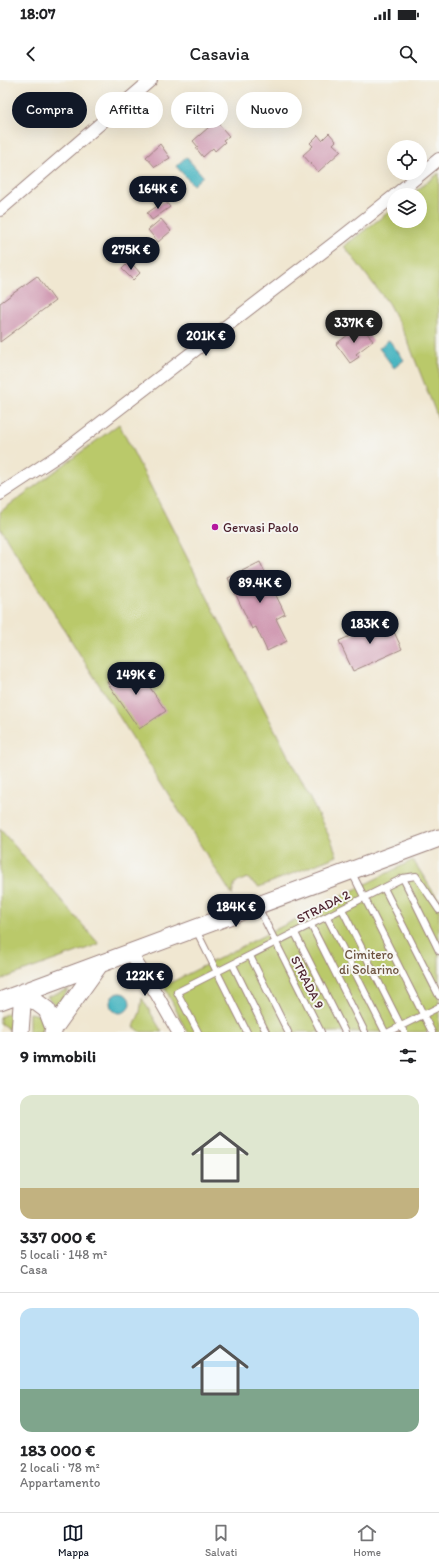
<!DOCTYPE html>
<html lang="it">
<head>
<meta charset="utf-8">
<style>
	:root { --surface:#fff; --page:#f6f6f6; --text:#202124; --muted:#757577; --line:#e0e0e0; --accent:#111827 }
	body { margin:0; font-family:Itim,sans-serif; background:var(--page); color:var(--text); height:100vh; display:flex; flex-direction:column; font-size:15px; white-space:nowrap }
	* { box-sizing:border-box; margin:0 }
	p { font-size:13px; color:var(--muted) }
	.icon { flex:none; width:22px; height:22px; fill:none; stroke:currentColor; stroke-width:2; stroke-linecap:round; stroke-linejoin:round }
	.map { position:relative; height:952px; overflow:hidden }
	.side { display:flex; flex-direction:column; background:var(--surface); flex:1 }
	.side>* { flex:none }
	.top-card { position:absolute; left:12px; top:12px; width:415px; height:36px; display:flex; gap:8px }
	.buttons { position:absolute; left:387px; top:60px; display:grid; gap:8px }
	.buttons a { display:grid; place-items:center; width:40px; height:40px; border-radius:50%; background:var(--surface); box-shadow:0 4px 16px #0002; font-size:20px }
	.price { position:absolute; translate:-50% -34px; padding:0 9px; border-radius:14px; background:var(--accent); color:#fff; font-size:13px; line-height:26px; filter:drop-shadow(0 1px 2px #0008) }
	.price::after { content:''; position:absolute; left:50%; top:24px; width:12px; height:9px; margin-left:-6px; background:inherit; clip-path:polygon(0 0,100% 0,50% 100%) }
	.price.selected { background:#222; color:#fff }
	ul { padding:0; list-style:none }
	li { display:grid; align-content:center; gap:8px; height:212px; padding:0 20px }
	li+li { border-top:1px solid var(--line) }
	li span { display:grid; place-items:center; height:124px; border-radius:12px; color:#555 }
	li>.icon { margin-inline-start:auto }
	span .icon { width:72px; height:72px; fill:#fffc; stroke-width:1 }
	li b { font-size:17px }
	h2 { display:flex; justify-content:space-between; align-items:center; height:48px; padding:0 20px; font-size:17px }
	.tag { padding:0 14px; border-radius:18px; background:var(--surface); box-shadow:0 4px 16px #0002; font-size:14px; line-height:36px }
	.tag.selected { background:var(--accent); color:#fff }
	.status { display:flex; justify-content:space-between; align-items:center; height:28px; padding:0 20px; background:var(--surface); direction:ltr }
	.status svg { height:11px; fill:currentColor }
	header { display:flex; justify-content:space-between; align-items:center; height:52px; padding:0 20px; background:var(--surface); font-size:18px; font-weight:600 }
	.dock { display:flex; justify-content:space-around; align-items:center; height:56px; border-top:1px solid var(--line); background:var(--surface); font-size:11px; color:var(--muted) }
	.dock a { display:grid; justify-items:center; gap:2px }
	.dock .selected { color:var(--accent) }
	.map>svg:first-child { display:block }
</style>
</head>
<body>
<div class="status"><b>18:07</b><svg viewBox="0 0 49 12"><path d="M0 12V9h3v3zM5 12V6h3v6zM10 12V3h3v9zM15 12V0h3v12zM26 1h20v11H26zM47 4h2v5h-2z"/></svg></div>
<header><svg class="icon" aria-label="back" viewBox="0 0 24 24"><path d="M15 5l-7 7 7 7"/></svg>Casavia<svg class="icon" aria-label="search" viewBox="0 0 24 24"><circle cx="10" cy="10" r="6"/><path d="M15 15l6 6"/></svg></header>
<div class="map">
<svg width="439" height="952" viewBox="0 0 439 952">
	<rect width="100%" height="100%" fill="#f6f6f2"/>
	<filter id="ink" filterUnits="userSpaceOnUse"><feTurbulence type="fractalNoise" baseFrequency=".025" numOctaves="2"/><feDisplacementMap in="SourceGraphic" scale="8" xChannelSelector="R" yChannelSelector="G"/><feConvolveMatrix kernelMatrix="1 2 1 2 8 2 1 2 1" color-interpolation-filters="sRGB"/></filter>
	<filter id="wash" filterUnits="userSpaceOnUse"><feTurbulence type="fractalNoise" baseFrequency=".012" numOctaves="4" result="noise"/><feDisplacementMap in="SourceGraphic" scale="16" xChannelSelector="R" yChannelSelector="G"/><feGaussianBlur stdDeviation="0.9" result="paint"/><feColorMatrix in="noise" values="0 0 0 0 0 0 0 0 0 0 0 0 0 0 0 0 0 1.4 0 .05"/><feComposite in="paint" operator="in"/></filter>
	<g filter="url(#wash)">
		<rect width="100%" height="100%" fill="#f0e7d1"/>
		<path fill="#bac96b" stroke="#82744b" d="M439,93V341L407,259L388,223L344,166L394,128V141H420V115H411Z
			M119,344L332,762L337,776L259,807L247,798L235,803L232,815L0,448V432Z
			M0,749L99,864L0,900Z
			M413,780L439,821V952H187L164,906Z
			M69,909L54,930V924L47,917Z
			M142,918L162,952H141L134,947L140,932Z
			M12,931L13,952L0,943V937Z
			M29,933L41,935L44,952H29Z"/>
		<path fill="#45b4c0" stroke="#486a76" d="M186,77L203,96L193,105L176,86Z
			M389,260L404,280L394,288L379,268Z
			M110 923a10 10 0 1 1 20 0a10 10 0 1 1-20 0Z"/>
		<g id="blocks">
			<path fill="#d19cb4" d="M216,41L229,56L223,60L225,62L215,71L213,68L203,77L196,68L198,67L193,61Z
				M329,53L336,61L333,64L341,71L318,92L303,75L313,66L310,63L318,55L322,60Z
				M160,64L170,78L155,87L146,77Z
				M165,121L170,127L152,140L147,133Z
				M161,139L171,151L158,162L148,150Z
				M114.5 176a5.5 5.5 0 1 1 11 0a5.5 5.5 0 1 1-11 0Z
				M130,181L140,193L133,200L122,189Z
				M37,196L55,221L0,262V223Z
				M361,245L373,261L356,274L359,277L350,283L336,264Z
				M260,482L285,534L276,539L287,561L267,571L256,547L252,549L228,498Z
				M388,539L402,569L353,591L339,561Z
				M134,584L166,631L139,649L107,602Z"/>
		</g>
	</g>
	<g filter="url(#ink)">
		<use href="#blocks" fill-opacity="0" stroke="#9d837e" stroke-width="1"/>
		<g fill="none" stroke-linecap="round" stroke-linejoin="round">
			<defs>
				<path id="lane" d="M351,791L432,952
					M403,798L439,871
					M384,808L439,916
					M258,827L321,952
					M342,829L404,952
					M327,837L385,952
					M311,845L365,952
					M196,850L247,952
					M295,853L345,952
					M250,876L288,952
					M233,885L266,952
					M198,952L177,912L403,798L416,796L439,830
					M389,952L439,927"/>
				<path id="street" d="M395,115L439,79
					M0,130L151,0
					M0,414L59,375L342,157L394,116
					M130,872L157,915L178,952"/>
				<path id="secondary" d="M23,912L47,930L54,948
					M0,921L439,758
					M20,952L23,912
					M53,952L54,948L99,885"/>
			</defs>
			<use href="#lane" stroke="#9d837e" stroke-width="8"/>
			<use href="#street" stroke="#9d837e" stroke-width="14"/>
			<use href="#secondary" stroke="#9d837e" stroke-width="19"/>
			<use href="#lane" stroke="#fff" stroke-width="6"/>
			<use href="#street" stroke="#fff" stroke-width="12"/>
			<use href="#secondary" stroke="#fff" stroke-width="17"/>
		</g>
	</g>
	<circle fill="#b5179e" stroke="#f6f6f2" stroke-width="1.5" cx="215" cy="447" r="4"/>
	<g text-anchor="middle" stroke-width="4" stroke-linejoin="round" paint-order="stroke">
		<g font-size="13" fill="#4a1f2b" stroke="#f6f6f2" text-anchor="start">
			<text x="223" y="452">Gervasi Paolo</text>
		</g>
		<g font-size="13" fill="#4a1f2b" stroke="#f6f6f2">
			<text transform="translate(323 826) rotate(-27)" y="5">STRADA 2</text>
			<text transform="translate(308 902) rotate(63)" y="5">STRADA 9</text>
		</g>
		<g font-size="13" fill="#6c523e" stroke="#f6f6f2">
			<text x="369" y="879">Cimitero<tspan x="369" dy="15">di Solarino</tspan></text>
		</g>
	</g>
</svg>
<div class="buttons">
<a><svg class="icon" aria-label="locate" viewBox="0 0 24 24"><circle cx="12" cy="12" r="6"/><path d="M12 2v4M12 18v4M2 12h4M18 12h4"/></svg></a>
<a><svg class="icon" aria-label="layers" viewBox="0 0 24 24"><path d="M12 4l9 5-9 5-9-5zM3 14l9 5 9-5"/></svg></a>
</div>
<b class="price" style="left:158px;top:130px">164K €</b>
<b class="price" style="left:131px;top:191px">275K €</b>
<b class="price selected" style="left:354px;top:264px">337K €</b>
<b class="price" style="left:206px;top:277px">201K €</b>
<b class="price" style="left:260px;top:524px">89.4K €</b>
<b class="price" style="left:370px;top:565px">183K €</b>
<b class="price" style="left:136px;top:616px">149K €</b>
<b class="price" style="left:236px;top:848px">184K €</b>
<b class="price" style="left:145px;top:917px">122K €</b>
<div class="top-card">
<a class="tag selected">Compra</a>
<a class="tag">Affitta</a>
<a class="tag">Filtri</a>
<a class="tag">Nuovo</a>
</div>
</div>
<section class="side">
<h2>9 immobili<svg class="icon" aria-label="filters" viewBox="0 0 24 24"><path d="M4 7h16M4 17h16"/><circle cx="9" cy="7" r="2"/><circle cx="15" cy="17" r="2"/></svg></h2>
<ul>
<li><span style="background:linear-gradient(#dfe7d0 75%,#c2b280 0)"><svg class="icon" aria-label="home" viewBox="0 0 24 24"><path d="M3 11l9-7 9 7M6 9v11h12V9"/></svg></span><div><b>337 000 €</b><p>5 locali · 148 m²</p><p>Casa</p></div></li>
<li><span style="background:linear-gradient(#bfe0f5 65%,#7fa58c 0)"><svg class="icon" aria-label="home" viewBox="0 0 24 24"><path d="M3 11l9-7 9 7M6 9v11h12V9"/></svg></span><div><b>183 000 €</b><p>2 locali · 78 m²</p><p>Appartamento</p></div></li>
</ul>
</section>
<nav class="dock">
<a class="selected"><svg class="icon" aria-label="map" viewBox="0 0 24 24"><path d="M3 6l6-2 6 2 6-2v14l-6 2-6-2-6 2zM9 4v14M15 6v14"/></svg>Mappa</a>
<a><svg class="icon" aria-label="saved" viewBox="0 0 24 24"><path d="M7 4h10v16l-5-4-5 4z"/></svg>Salvati</a>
<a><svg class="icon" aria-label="home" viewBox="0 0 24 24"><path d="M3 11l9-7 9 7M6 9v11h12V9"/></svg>Home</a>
</nav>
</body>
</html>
